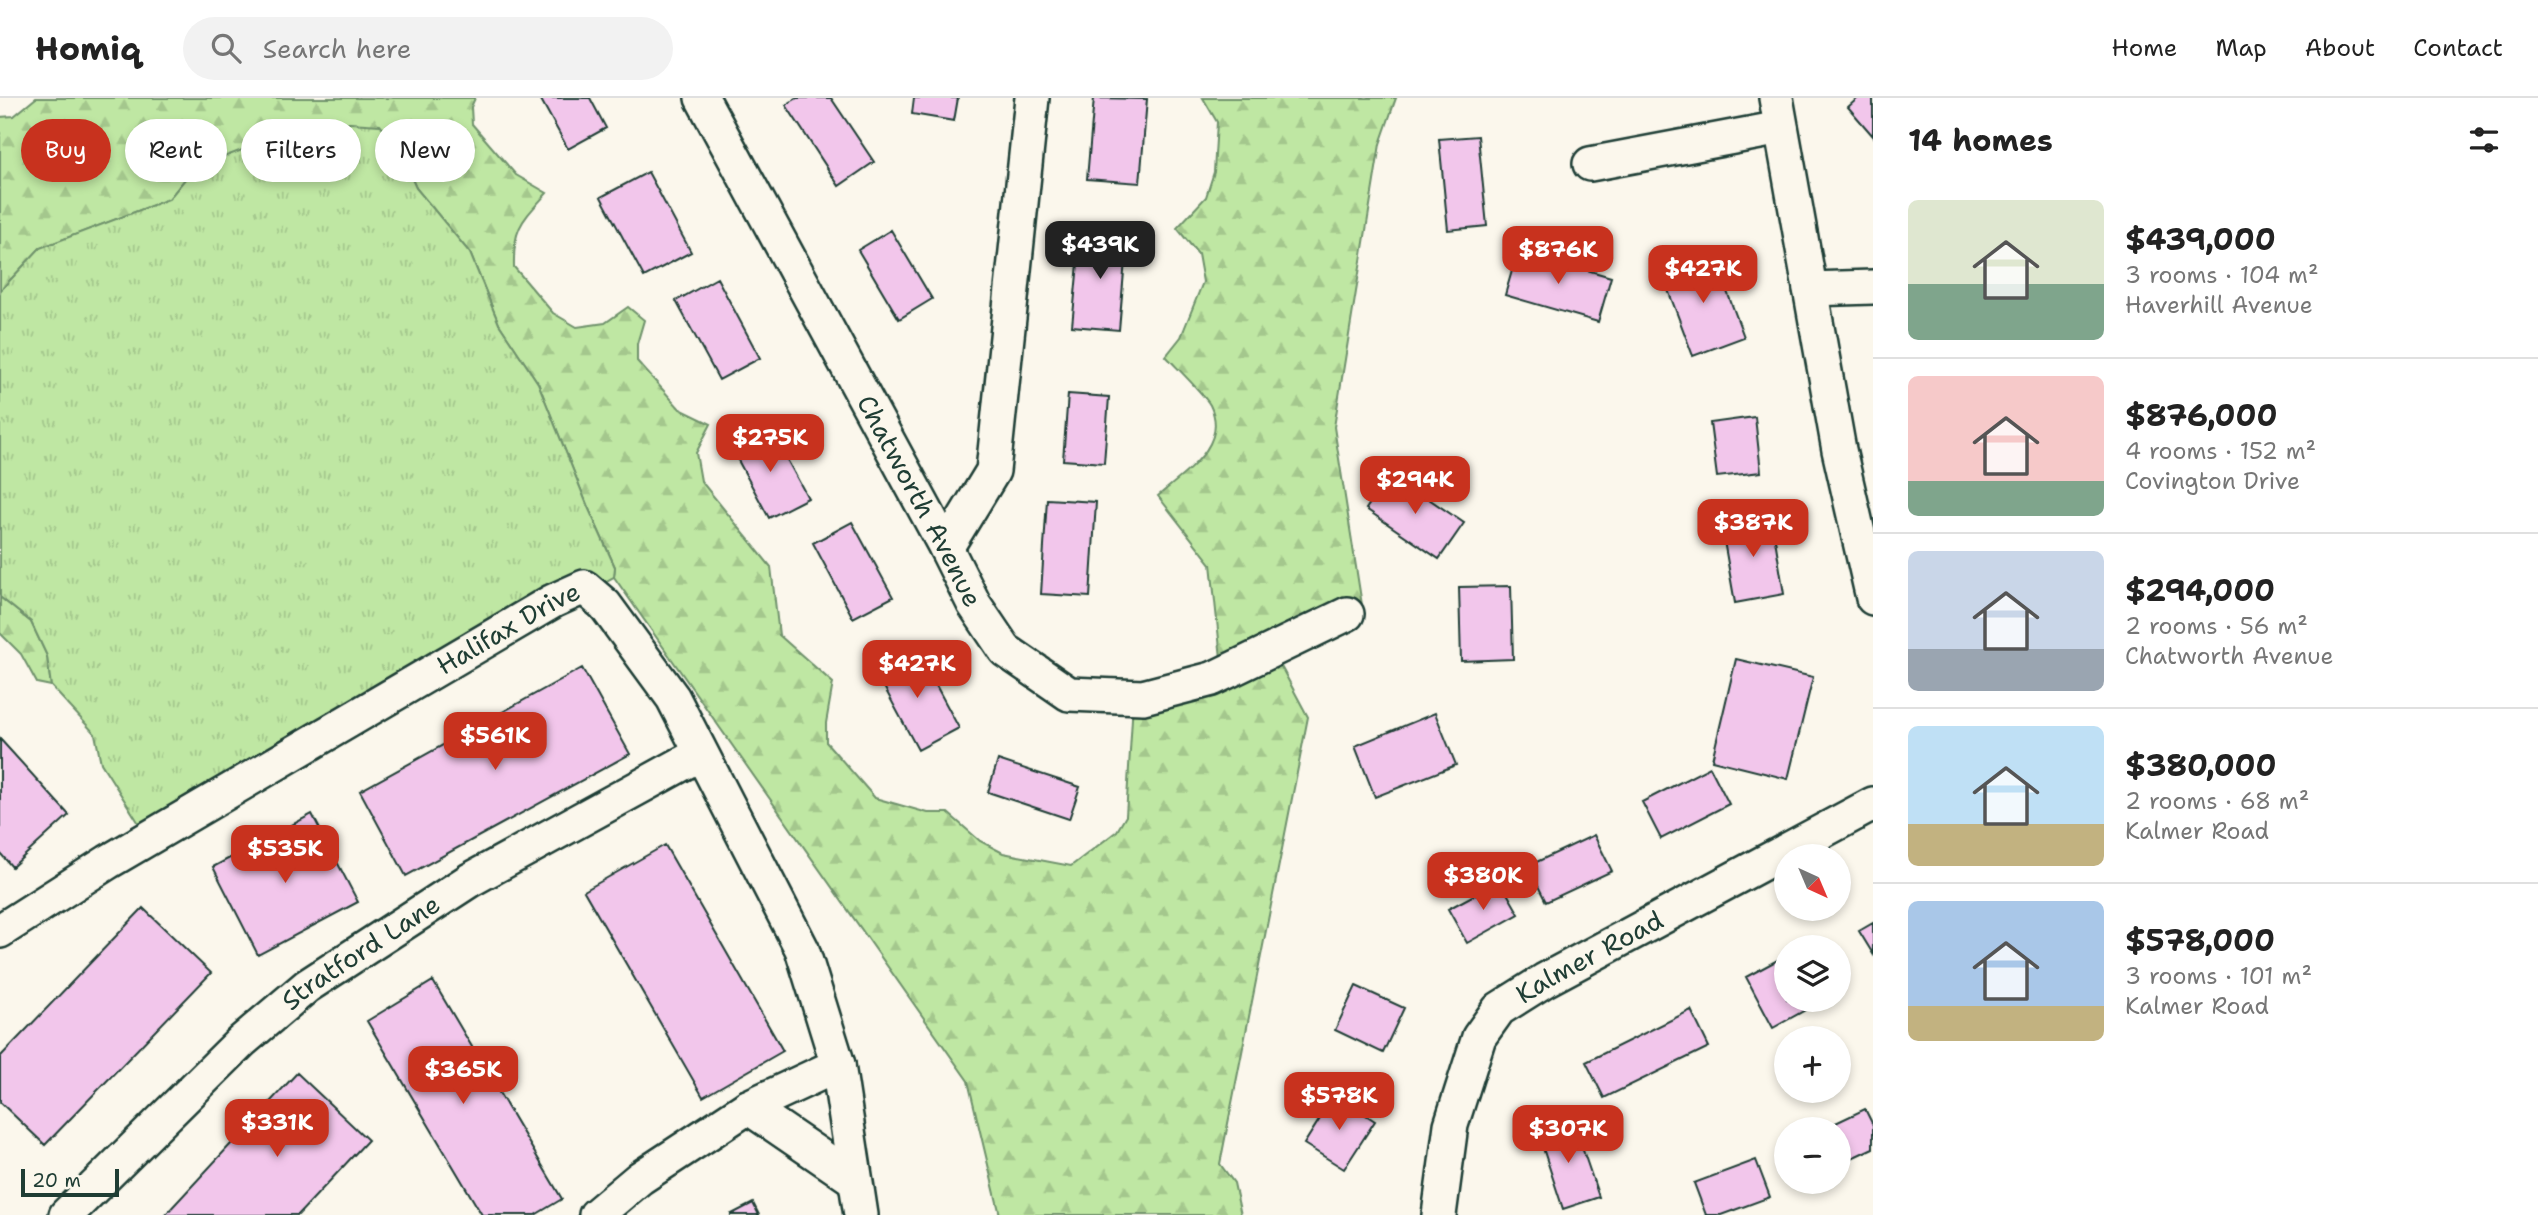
<!DOCTYPE html>
<html lang="en">
<head>
<meta charset="utf-8">
<style>
	:root { --surface:#fff; --page:#f2f2f2; --text:#222; --muted:#767676; --line:#e0e0e0; --accent:#c8321e }
	body { margin:0; font-family:"Shantell Sans",sans-serif; background:var(--page); color:var(--text); height:100vh; display:flex; flex-direction:column; font-size:26px; white-space:nowrap }
	* { box-sizing:border-box; margin:0 }
	p { font-size:23px; color:var(--muted) }
	.icon { flex:none; width:38px; height:38px; fill:none; stroke:currentColor; stroke-width:2; stroke-linecap:round; stroke-linejoin:round }
	.map { position:relative; flex:1; overflow:hidden }
	.side { display:flex; flex-direction:column; background:var(--surface); width:665px }
	.side>* { flex:none }
	.hud { position:absolute; left:21px; top:21px; width:665px; height:63px; display:flex; gap:14px }
	.needle { width:46px; rotate:136deg }
	.tools { position:absolute; left:1774px; top:746px; display:grid; gap:14px }
	.tools a { display:grid; place-items:center; width:77px; height:77px; border-radius:50%; background:var(--surface); box-shadow:0 4px 10px #0003; font-size:35px }
	.scale { position:absolute; left:21px; bottom:18px; width:98px; box-sizing:border-box; padding-left:7px; border:4px solid #1f3d34; border-top:0; font-size:19px; line-height:24px; white-space:nowrap; color:#1f3d34; -webkit-text-stroke:5px #fbf7ec; paint-order:stroke }
	.price { position:absolute; translate:-50% -60px; padding:0 16px; border-radius:14px; background:var(--accent); color:#fff; font-size:23px; line-height:46px; filter:drop-shadow(0 2px 4px #0008) }
	.price::after { content:''; position:absolute; left:50%; top:42px; width:21px; height:16px; margin-left:-10px; background:inherit; clip-path:polygon(0 0,100% 0,50% 100%) }
	.price.current { background:#222; color:#fff }
	ul { padding:0; list-style:none }
	li { display:flex; align-items:center; gap:21px; height:175px; padding:0 35px }
	li+li { border-top:2px solid var(--line) }
	li span { display:grid; place-items:center; flex:none; width:196px; height:140px; border-radius:10px; color:#555 }
	li>.icon { margin-inline-start:auto }
	span .icon { width:84px; height:84px; fill:#fffc; stroke-width:1 }
	li b { font-size:30px }
	h2 { display:flex; justify-content:space-between; align-items:center; height:84px; padding:0 35px; font-size:30px }
	.pill { padding:0 24px; border-radius:32px; background:var(--surface); box-shadow:0 4px 10px #0003; font-size:24px; line-height:63px }
	.pill.current { background:var(--accent); color:#fff }
	header { display:flex; align-items:center; gap:42px; box-sizing:border-box; height:98px; padding:0 35px; background:var(--surface); border-bottom:2px solid var(--line) }
	header strong { font-size:33px }
	nav { display:flex; gap:38px; margin-inline-start:auto; font-size:24px }
	.search { width:490px; height:63px; background:var(--page); display:flex; align-items:center; gap:18px; box-sizing:border-box; padding:0 24px; border-radius:38px; color:var(--muted); font-size:26px }
	main { display:flex; flex:1; min-height:0 }
	.map>svg:first-child { display:block }
</style>
</head>
<body>
<header>
<strong>Homiq</strong>
<div class="search"><svg class="icon" aria-label="search" viewBox="0 0 24 24"><circle cx="10" cy="10" r="6"/><path d="M15 15l6 6"/></svg>Search here</div>
<nav><a>Home</a><a>Map</a><a>About</a><a>Contact</a></nav>
</header>
<main>
<div class="map">
<svg width="1873" height="1117" viewBox="0 0 1873 1117">
	<defs>
		<pattern id="forest-firs" width="22" height="20" patternUnits="userSpaceOnUse" patternTransform="scale(1.75)"><rect width="22" height="20" fill="#bfe7a3"/><path d="M5 1l3.5 6h-7zM16 11l3.5 6h-7z" fill="#a4c78d"/></pattern>
		<pattern id="park-tufts" width="24" height="20" patternUnits="userSpaceOnUse" patternTransform="scale(1.75)"><rect width="24" height="20" fill="#bfe7a3"/><path d="M3 7l-1-3M5 7V3M7 7l1-3M15 17l-1-3M17 17v-4M19 17l1-3" fill="none" stroke="#a4c78d"/></pattern>
	</defs>
	<rect width="100%" height="100%" fill="#fbf7ec"/>
	<filter id="ink" filterUnits="userSpaceOnUse"><feTurbulence type="fractalNoise" baseFrequency=".0143" numOctaves="2"/><feDisplacementMap in="SourceGraphic" scale="14" xChannelSelector="R" yChannelSelector="G"/><feConvolveMatrix kernelMatrix="1 2 1 2 8 2 1 2 1" color-interpolation-filters="sRGB"/></filter>
	<g filter="url(#ink)">
		<path fill="url(#forest-firs)" stroke="#6f926c" stroke-width="2" d="M36,0H475L471,9L472,26L516,77L547,95C522,123 513,129 514,169L553,215L577,229L605,225L628,209L644,222L637,246V263L680,311L711,326L696,355L701,383L771,469L779,537L833,585L826,625V644L875,700L928,715H948L980,743L1003,755L1071,768L1117,733L1126,718L1133,604L1223,579L1211,466L1158,398C1184,375 1230,347 1210,307C1204,296 1176,269 1166,258L1181,239L1203,184L1198,156L1177,130L1206,99L1214,74L1217,24L1203,0H1396L1380,46L1334,329L1362,507L1277,561L1308,619L1220,1066L1234,1085L1241,1117H1000L968,983L614,479L615,469L588,409L538,285L499,226L470,155L416,90L397,48L194,70L169,101L40,150L0,193V19L14,18Z
			M0,499L31,524L47,558L51,588L37,585L21,556L0,535Z"/>
		<path fill="url(#park-tufts)" stroke="#6f926c" stroke-width="2" d="M320,23L380,27L397,48L416,90L470,155L499,226L538,285L588,409L615,469L614,479L145,735L101,665L95,636L51,588L47,558L31,524L0,499V193L40,150L169,101L194,70Z"/>
		<path fill="#f2c6eb" stroke="#1f3d34" stroke-width="2" d="M540,0H590L606,30L568,51Z
			M797,0H831L874,64L839,88L786,7Z
			M914,0H958L954,23L912,16Z
			M1094,0L1147,1L1140,85L1087,81Z
			M1858,0H1873V38L1848,9Z
			M1478,38L1487,128L1448,132L1439,41Z
			M648,74L691,154L644,179L601,99Z
			M891,132L932,201L899,221L858,152Z
			M1081,134L1127,139L1119,232L1072,228Z
			M1518,152L1611,179L1598,224L1505,197Z
			M1713,156L1744,239L1693,258L1662,176Z
			M717,180L760,260L719,282L676,203Z
			M1068,296L1109,299L1104,365L1063,362Z
			M1755,319L1761,374L1717,379L1710,325Z
			M771,332L808,400L769,420L733,353Z
			M1391,375L1464,425L1439,461L1366,411Z
			M1047,401L1096,404L1090,499L1041,496Z
			M1771,417L1784,496L1735,505L1721,426Z
			M852,424L893,499L853,520L813,445Z
			M1511,488L1513,561L1461,563L1459,489Z
			M917,552L959,630L918,652L876,574Z
			M1736,561L1813,579L1788,681L1712,662Z
			M582,570L630,656L406,778L360,693Z
			M1435,615L1456,667L1375,699L1355,648Z
			M0,641L69,717L12,769L0,755Z
			M998,662L1080,689L1069,721L988,694Z
			M1710,669L1729,706L1661,741L1642,704Z
			M312,716L358,804L258,857L213,769Z
			M1594,737L1612,773L1546,804L1528,768Z
			M665,747L783,953L703,999L584,793Z
			M1500,783L1519,816L1467,845L1448,811Z
			M143,810L211,875L45,1047L0,1004V959Z
			M1873,825V856L1859,833Z
			M1787,857V901H1825L1773,930L1746,879Z
			M433,883L562,1101L535,1117H482L367,923Z
			M1356,888L1404,910L1383,955L1335,932Z
			M1691,912L1709,949L1604,1000L1586,964Z
			M297,975L368,1042L298,1117H165Z
			M1335,997L1375,1023L1344,1071L1304,1046Z
			M1865,1011L1873,1027V1050L1839,1066V1031H1823Z
			M1573,1023L1599,1099L1563,1111L1538,1035Z
			M1756,1062L1770,1099L1721,1117H1706L1694,1085Z
			M753,1105L759,1117H730Z"/>
		<g fill="none" stroke-linecap="round" stroke-linejoin="round">
			<defs>
				<g id="minor">
					<path id="s1" d="M702,0L946,450L974,506L1005,552L1069,596L1143,599L1212,581L1347,516"/>
					<path d="M1776,0L1839,352L1873,500"/>
					<path d="M1590,66L1781,30"/>
					<path d="M1810,191L1873,189"/>
					<path d="M946,450L993,373L1032,0"/>
					<path id="s2" d="M0,833L108,764L553,503L584,489L605,507L673,600L802,851L838,967L861,1117"/>
					<path d="M748,1009L855,1082"/>
					<path id="s3" d="M66,1117L242,943L307,888L470,782L700,656"/>
					<path d="M596,1117L640,1080L748,1009L838,967"/>
					<path id="s4" d="M1439,1117L1451,1027L1479,939L1499,911L1545,882L1873,706"/>
				</g>
			</defs>
			<use href="#minor" stroke="#1f3d34" stroke-width="38"/>
			<use href="#minor" stroke="#fbf7ec" stroke-width="33"/>
		</g>
	</g>
	<g text-anchor="middle" stroke-width="6" stroke-linejoin="round" paint-order="stroke">
		<g font-size="26" fill="#1f3d34" stroke="#fbf7ec">
			<text dy="9" stroke="none"><textPath href="#s1" startOffset="458">Chatworth Avenue</textPath></text>
			<text dy="9" stroke="none"><textPath href="#s2" startOffset="592">Halifax Drive</textPath></text>
			<text dy="9" stroke="none"><textPath href="#s3" startOffset="396">Stratford Lane</textPath></text>
			<text dy="9" stroke="none"><textPath href="#s4" startOffset="322">Kalmer Road</textPath></text>
		</g>
	</g>
</svg>
<div class="tools">
<a><svg class="needle" viewBox="-14 -14 28 28"><path d="M0-13l5 13h-10z" fill="#e53935"/><path d="M0 13l5-13h-10z" fill="#767676"/></svg></a>
<a><svg class="icon" aria-label="layers" viewBox="0 0 24 24"><path d="M12 4l9 5-9 5-9-5zM3 14l9 5 9-5"/></svg></a>
<a>+</a>
<a>−</a>
</div>
<div class="scale">20 m</div>
<b class="price current" style="left:1100px;top:183px">$439K</b>
<b class="price" style="left:1558px;top:188px">$876K</b>
<b class="price" style="left:1703px;top:207px">$427K</b>
<b class="price" style="left:770px;top:376px">$275K</b>
<b class="price" style="left:1415px;top:418px">$294K</b>
<b class="price" style="left:1753px;top:461px">$387K</b>
<b class="price" style="left:917px;top:602px">$427K</b>
<b class="price" style="left:495px;top:674px">$561K</b>
<b class="price" style="left:285px;top:787px">$535K</b>
<b class="price" style="left:1483px;top:814px">$380K</b>
<b class="price" style="left:463px;top:1008px">$365K</b>
<b class="price" style="left:1339px;top:1034px">$578K</b>
<b class="price" style="left:277px;top:1061px">$331K</b>
<b class="price" style="left:1568px;top:1067px">$307K</b>
<div class="hud">
<a class="pill current">Buy</a>
<a class="pill">Rent</a>
<a class="pill">Filters</a>
<a class="pill">New</a>
</div>
</div>
<section class="side">
<h2>14 homes<svg class="icon" aria-label="filters" viewBox="0 0 24 24"><path d="M4 7h16M4 17h16"/><circle cx="9" cy="7" r="2"/><circle cx="15" cy="17" r="2"/></svg></h2>
<ul>
<li><span style="background:linear-gradient(#dfe7d0 60%,#7fa58c 0)"><svg class="icon" aria-label="home" viewBox="0 0 24 24"><path d="M3 11l9-7 9 7M6 9v11h12V9"/></svg></span><div><b>$439,000</b><p>3 rooms · 104 m²</p><p>Haverhill Avenue</p></div></li>
<li><span style="background:linear-gradient(#f6c9c9 75%,#7fa58c 0)"><svg class="icon" aria-label="home" viewBox="0 0 24 24"><path d="M3 11l9-7 9 7M6 9v11h12V9"/></svg></span><div><b>$876,000</b><p>4 rooms · 152 m²</p><p>Covington Drive</p></div></li>
<li><span style="background:linear-gradient(#c9d6e8 70%,#9aa5b1 0)"><svg class="icon" aria-label="home" viewBox="0 0 24 24"><path d="M3 11l9-7 9 7M6 9v11h12V9"/></svg></span><div><b>$294,000</b><p>2 rooms · 56 m²</p><p>Chatworth Avenue</p></div></li>
<li><span style="background:linear-gradient(#bfe0f5 70%,#c2b280 0)"><svg class="icon" aria-label="home" viewBox="0 0 24 24"><path d="M3 11l9-7 9 7M6 9v11h12V9"/></svg></span><div><b>$380,000</b><p>2 rooms · 68 m²</p><p>Kalmer Road</p></div></li>
<li><span style="background:linear-gradient(#a9c7e8 75%,#c2b280 0)"><svg class="icon" aria-label="home" viewBox="0 0 24 24"><path d="M3 11l9-7 9 7M6 9v11h12V9"/></svg></span><div><b>$578,000</b><p>3 rooms · 101 m²</p><p>Kalmer Road</p></div></li>
</ul>
</section>
</main>
</body>
</html>
